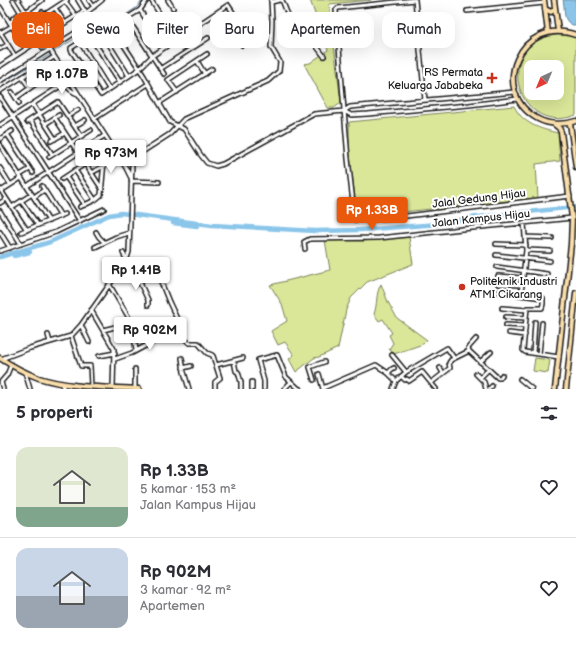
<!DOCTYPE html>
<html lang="id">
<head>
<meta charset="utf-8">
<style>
	:root { --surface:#fff; --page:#f7f7f7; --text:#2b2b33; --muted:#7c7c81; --line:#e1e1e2; --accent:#ea580c }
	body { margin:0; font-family:"Balsamiq Sans",sans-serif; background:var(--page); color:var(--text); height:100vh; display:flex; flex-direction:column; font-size:15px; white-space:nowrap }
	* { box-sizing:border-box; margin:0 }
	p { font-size:13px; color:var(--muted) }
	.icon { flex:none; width:22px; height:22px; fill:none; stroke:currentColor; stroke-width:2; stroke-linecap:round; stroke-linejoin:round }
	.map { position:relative; height:389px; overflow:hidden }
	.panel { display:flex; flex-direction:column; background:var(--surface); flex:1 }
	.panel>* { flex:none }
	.hud { position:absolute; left:12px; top:12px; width:552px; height:36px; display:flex; gap:8px }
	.needle { width:26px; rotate:224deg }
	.fabs { position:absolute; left:524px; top:60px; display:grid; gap:8px }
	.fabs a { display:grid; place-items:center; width:40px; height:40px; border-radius:8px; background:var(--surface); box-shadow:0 4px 16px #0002; font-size:20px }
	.price { position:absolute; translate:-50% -34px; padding:0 9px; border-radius:4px; background:#fff; color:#222; font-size:13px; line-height:26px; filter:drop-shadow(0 1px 2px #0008) }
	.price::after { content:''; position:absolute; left:50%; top:24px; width:12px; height:9px; margin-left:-6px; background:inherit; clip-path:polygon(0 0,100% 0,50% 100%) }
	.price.on { background:var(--accent); color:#fff }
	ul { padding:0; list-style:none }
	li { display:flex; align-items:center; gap:12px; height:100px; padding:0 16px }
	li+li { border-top:1px solid var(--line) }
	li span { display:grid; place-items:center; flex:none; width:112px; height:80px; border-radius:12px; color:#555 }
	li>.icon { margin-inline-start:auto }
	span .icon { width:48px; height:48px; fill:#fffc; stroke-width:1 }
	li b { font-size:17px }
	h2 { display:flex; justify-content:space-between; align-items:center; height:48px; padding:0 16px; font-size:17px }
	.tag { padding:0 14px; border-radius:12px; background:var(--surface); box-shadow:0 4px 16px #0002; font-size:14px; line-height:36px }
	.tag.on { background:var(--accent); color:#fff }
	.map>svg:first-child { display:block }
</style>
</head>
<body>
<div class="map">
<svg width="576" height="389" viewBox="0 0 576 389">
	<rect width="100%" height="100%" fill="#fff"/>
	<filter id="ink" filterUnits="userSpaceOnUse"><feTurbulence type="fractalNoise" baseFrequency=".025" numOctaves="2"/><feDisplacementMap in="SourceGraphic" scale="8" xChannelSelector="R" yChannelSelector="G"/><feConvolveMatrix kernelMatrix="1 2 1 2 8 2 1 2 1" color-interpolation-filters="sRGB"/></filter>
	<g filter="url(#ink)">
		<path fill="#dae698" stroke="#7b815a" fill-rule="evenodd" d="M310,0H371L329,4L341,103L334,108H328L304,64L310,63L328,50Z
			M557,35H566L576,38V115C517,138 490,43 557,35ZM531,67H557V93H531Z
			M514,106C523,124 540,129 558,133L560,161L536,164L538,198L373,215H357L349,146V122Z
			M409,237L413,264L367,282L351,298L346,310L338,348L319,357L314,358L296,372L289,359L294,355L285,342L278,345L271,331L287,321L282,304L270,285L330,270L325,240L363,241Z
			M381,284L388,302L397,318L427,340L423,344L394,354L389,349L393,343L389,335L392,333L383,319L379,321L374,314C378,303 375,295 381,284Z
			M535,358L550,360L548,373L533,371Z"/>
		<path fill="#8bc6ea" stroke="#5f8298" d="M563,0H576V26C561,22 566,12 563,0Z"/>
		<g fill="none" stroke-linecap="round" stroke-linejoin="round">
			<path stroke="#5f8298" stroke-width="1" d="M53,52L102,22L121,18L136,8L143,0
				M0,84L51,54"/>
			<path stroke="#8bc6ea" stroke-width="4.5" d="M173,223L197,226
				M14,256L30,252
				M0,257L50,242L109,215L121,213L212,225L315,231L360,230L438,224L469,218L576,207"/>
			<defs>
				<path id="minor" d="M13,0L21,13
					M18,0L126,168L131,178
					M89,0L94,7
					M147,0L140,10L114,26L107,25L71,48V50L101,95L139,69L152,56L228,5L250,38V39L242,45L219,11
					M151,0L176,40
					M168,0L173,8
					M282,0L292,25L298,38L301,36L305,42L311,39L324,56
					M415,0L338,8L336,10L348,159L355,220L390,218L570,196
					M415,0L425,100
					M65,1L76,16
					M271,2L280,0
					M0,7L26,49
					M55,8L65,23
					M140,10L164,48
					M467,11L544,3
					M42,12L56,35
					M86,13L102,0
					M22,15L40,44L43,48L48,47
					M44,15L67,0
					M13,18L25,10
					M127,18L164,74
					M10,22L26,12L42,0
					M114,26V30L144,76L170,122L184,129L200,154L207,163L216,166L223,164L314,114L344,111L351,115L368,114L469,105L518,99
					M37,30L49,23
					M54,30L85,10
					M100,30L129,76
					M0,32L15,56
					M0,33L12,26
					M90,36L120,82
					M80,42L109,89
					M0,49L7,45
					M197,61L205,74
					M0,66L32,45
					M63,69C62,80 66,90 78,94
					M160,69L208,38
					M40,72L48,84
					M22,77L30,88
					M0,81L89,24L90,20L78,0
					M0,91L54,57
					M12,92L19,103
					M177,92L168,80L207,54
					M0,97L80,221
					M16,98L44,78
					M159,103L212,69
					M33,105L55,139
					M344,111L350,107L515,92
					M68,116L78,110
					M55,118L102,189
					M94,119L148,84
					M30,120L52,154
					M27,122L58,102L81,136
					M45,124L59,115
					M0,125L65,83
					M75,126L85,120
					M7,134L33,173
					M0,139L12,131
					M51,141L65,133
					M0,145L49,221
					M49,157L91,130
					M0,168L10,184
					M75,170L95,200
					M91,173L104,166
					M20,175L30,169
					M66,177L85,205
					M62,179L100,154
					M131,181L159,182
					M27,186L104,136
					M42,186L61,216
					M0,189L27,230
					M1,191L21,178
					M34,197L44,190
					M21,201L38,225
					M0,203L6,199
					M12,207L32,194
					M80,207L95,200L101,195L104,161L97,150
					M0,211L21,244
					M0,232L10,248
					M21,232L65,214
					M96,232L99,237L104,242
					M525,237L552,238
					M496,244L526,245
					M95,247L116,237L129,233
					M305,249L304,242L310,239L379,238L462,229L572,218
					M526,250L550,251
					M0,251L56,232L104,209
					M123,253L132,271L139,276L157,272L169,302L177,319L179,328L183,337L189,343H198L207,353L212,355L213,356L220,378L215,382V389
					M496,255L550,261
					M497,267L547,274
					M141,275L142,280L140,283L148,300V305
					M498,276L523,278
					M109,284L132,323L136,350
					M498,284L522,285
					M498,292L543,298V304L542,308H527L523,350L525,352L559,357
					M521,294L526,250L524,223
					M502,308L527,310
					M91,310L114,349L113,387
					M506,317L526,318
					M81,325L89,342
					M506,325L525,326
					M103,330L115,327
					M509,333L525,335
					M48,335L50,342
					M71,336L81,366H90L91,386
					M476,339L468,348L469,351L498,378H500L502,375
					M533,353L535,322
					M539,354L542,323
					M392,355L406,372
					M99,356L115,353
					M182,358L184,372L189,389
					M1,359L30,348L71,336L81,325L126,261L129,252L132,164L135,158L139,154L170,134L184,119L268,81L279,71L280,62L271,47L272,21L271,0
					M115,359L132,353L179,328
					M234,361L236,371L238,372L241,382V389
					M480,362L491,352
					M216,365L243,358
					M183,368L191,366
					M440,368L443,373
					M25,372L30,389
					M388,373L392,369L394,368
					M319,374L323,389
					M476,374L484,382L486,389
					M401,376L405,380L407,379L409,381L422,372L436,389
					M480,378L488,370
					M520,379L532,389
					M314,380L310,367L324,362
					M252,382V389
					M61,383L64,389
					M431,383L450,368L449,363L451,360L469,351
					M323,388L376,365L388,373L396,381L406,372L447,348L454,358
					M3,389L1,382L7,375L11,365
					M135,389V369
					M264,389V381L258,360L277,355L286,377L298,388L300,389
					M284,389L291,382
					M393,389L396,381
					M489,389L492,386"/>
				<path id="major" d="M544,0L548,33
					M554,0L558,31
					M545,9L551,12L555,9
					M576,35C521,15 487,91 538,119C549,125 564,125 576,121
					M570,123L576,167
					M554,124L559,128L561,132L572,218L571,244L555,389
					M0,358C12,366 25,373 39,378C70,388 106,387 139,389
					M566,389L576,293"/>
			</defs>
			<use href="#minor" stroke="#1c1c1c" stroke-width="6"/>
			<use href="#major" stroke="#1c1c1c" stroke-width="7"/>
			<use href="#minor" stroke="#fff" stroke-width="3"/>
			<use href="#major" stroke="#f9ddab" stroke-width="4"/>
		</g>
	</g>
	<g fill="#c8321e" stroke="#fff" stroke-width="1.5">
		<path d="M490 72h4v4h4v4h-4v4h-4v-4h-4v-4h4z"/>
		<circle cx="462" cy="287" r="4"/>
	</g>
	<g text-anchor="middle" stroke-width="4" stroke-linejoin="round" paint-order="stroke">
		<g font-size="11" fill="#1c1c1c" stroke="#fff" text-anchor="end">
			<text x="483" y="76">RS Permata<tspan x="483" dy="13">Keluarga Jababeka</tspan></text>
			<text x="470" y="285" text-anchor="start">Politeknik Industri<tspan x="470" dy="13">ATMI Cikarang</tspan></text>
		</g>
		<g font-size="11" fill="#1c1c1c" stroke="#fff">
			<text transform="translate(479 198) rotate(-7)" y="4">Jalal Gedung Hijau</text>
			<text transform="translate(481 218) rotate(-6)" y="4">Jalan Kampus Hijau</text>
		</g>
	</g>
</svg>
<div class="fabs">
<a><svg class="needle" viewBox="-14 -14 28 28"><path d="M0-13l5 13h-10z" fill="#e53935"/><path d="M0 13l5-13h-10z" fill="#7c7c81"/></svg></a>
</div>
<b class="price" style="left:62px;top:95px">Rp 1.07B</b>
<b class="price" style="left:111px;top:174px">Rp 973M</b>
<b class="price on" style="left:372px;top:231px">Rp 1.33B</b>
<b class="price" style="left:136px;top:291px">Rp 1.41B</b>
<b class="price" style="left:150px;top:351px">Rp 902M</b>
<div class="hud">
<a class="tag on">Beli</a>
<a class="tag">Sewa</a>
<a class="tag">Filter</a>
<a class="tag">Baru</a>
<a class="tag">Apartemen</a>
<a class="tag">Rumah</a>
</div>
</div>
<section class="panel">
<h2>5 properti<svg class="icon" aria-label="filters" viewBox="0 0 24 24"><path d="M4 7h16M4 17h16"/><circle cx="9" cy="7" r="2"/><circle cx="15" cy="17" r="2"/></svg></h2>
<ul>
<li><span style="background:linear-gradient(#dfe7d0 75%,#7fa58c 0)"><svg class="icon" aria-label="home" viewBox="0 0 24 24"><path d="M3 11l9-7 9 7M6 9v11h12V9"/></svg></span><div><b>Rp 1.33B</b><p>5 kamar · 153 m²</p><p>Jalan Kampus Hijau</p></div><svg class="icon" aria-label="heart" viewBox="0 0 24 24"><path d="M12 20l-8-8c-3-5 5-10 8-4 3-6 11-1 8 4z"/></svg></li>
<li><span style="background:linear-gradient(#c9d6e8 60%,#9aa5b1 0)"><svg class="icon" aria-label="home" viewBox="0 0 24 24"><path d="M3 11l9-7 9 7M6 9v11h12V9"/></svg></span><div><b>Rp 902M</b><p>3 kamar · 92 m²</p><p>Apartemen</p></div><svg class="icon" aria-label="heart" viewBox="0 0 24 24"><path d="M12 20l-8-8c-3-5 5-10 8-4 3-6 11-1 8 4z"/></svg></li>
</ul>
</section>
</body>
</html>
